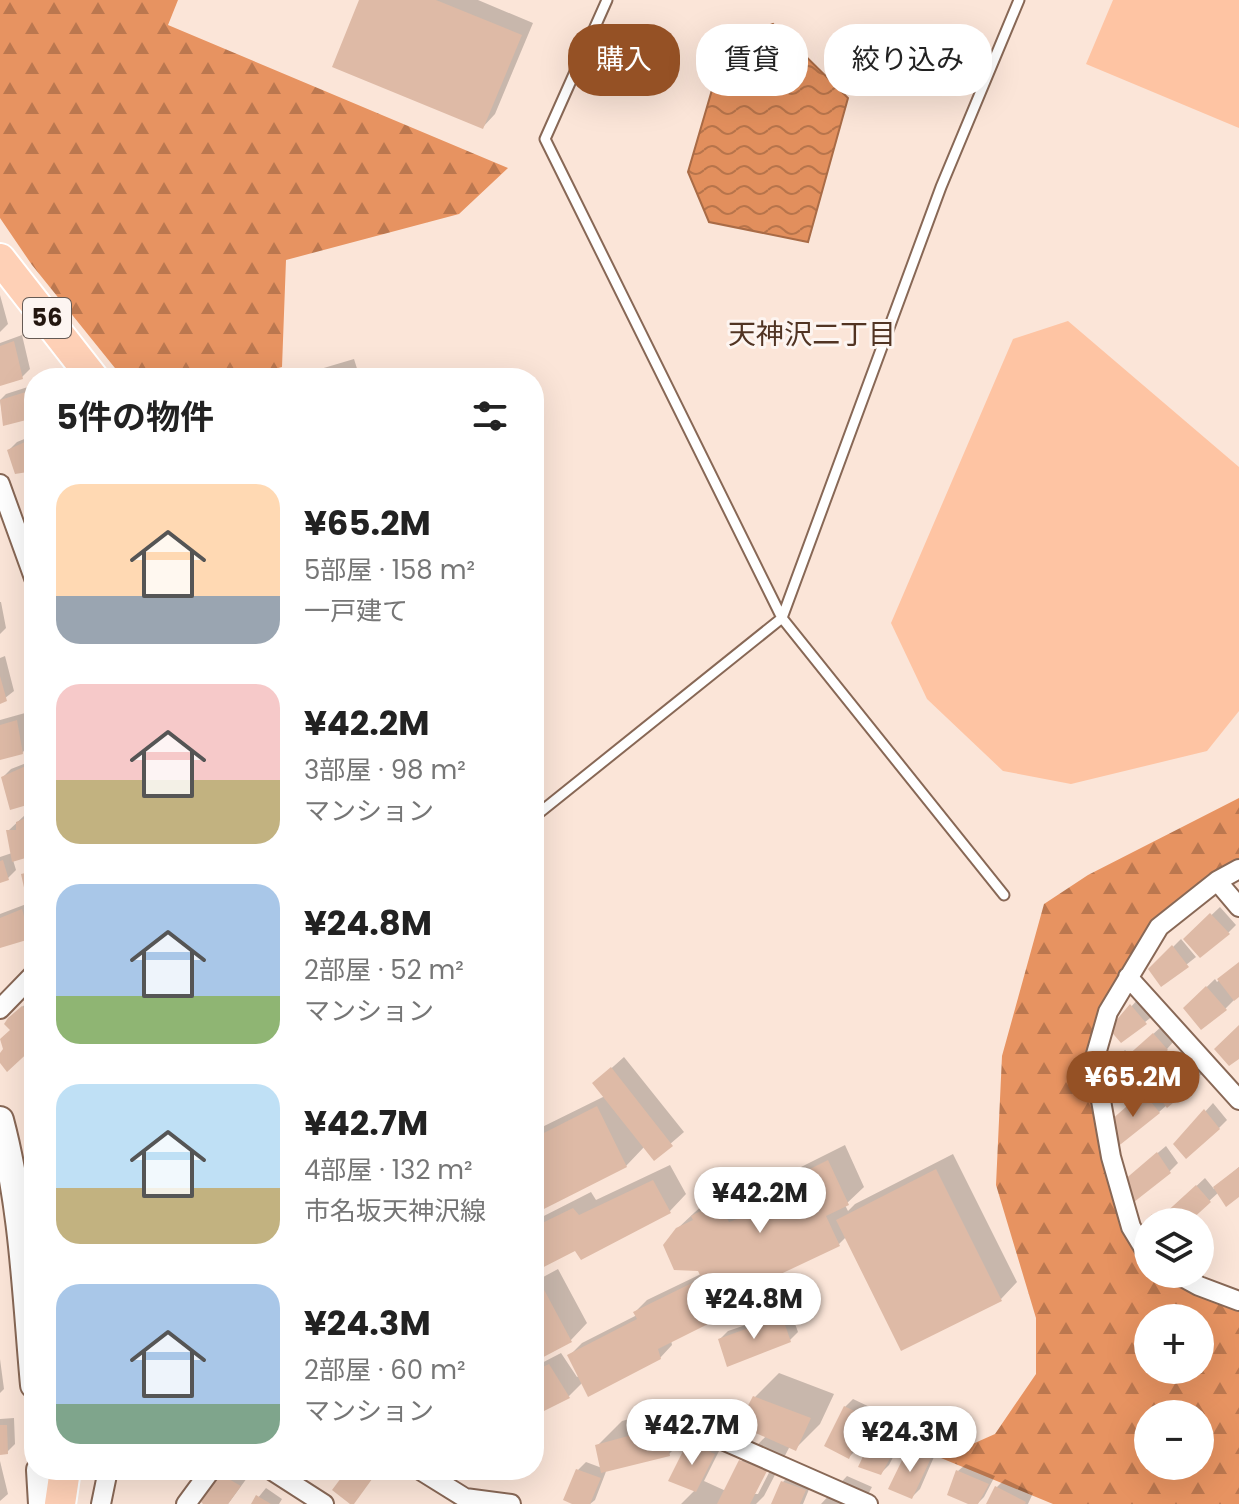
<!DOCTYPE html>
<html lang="ja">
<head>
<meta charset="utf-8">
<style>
	:root { --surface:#fff; --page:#f6f6f6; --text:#222; --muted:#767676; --accent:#955125 }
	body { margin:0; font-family:Poppins,"Noto Sans JP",sans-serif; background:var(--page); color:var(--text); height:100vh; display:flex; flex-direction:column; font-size:30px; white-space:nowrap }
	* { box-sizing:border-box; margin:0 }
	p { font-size:26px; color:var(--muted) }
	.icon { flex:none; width:44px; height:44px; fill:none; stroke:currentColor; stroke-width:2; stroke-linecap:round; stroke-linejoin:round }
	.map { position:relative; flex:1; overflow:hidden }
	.details { position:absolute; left:24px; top:368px; width:520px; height:1112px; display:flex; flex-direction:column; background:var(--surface); border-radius:32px; box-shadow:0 8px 32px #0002 }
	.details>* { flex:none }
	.hud { position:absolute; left:568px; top:24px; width:550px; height:72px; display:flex; gap:16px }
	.tools { position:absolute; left:1134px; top:1208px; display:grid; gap:16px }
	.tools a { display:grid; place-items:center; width:80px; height:80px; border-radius:50%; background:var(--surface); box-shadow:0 8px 32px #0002; font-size:40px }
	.price { position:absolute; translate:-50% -68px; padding:0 18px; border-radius:28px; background:#fff; color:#222; font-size:26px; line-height:52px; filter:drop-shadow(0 2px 4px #0008) }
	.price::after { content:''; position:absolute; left:50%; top:48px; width:24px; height:18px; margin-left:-12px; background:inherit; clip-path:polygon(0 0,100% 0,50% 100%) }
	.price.on { background:var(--accent); color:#fff }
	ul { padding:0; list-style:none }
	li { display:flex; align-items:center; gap:24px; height:200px; padding:0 32px }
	li span { display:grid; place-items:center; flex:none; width:224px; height:160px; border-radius:24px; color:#555 }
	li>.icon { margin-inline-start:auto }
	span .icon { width:96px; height:96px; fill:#fffc; stroke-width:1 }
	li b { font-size:34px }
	h2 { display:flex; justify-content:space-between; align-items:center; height:96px; padding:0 32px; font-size:34px }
	.pill { padding:0 28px; border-radius:32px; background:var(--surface); box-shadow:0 8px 32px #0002; font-size:28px; line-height:72px }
	.pill.on { background:var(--accent); color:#fff }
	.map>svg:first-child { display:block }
</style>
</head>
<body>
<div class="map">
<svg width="1239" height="1504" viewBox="0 0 1239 1504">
	<defs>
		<pattern id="forest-firs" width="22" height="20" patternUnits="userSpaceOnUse" patternTransform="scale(2)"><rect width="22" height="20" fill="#e79361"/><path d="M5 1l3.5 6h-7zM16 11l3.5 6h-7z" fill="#bb774f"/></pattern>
		<pattern id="water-waves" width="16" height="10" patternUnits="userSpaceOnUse" patternTransform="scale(2)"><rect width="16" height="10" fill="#e28f5d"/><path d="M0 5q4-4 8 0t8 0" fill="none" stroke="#b7744b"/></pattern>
	</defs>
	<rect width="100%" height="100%" fill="#fbe5d8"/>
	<path fill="url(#forest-firs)" fill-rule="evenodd" d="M0,0H178L168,25L508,168L459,214L286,260L282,367L240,378H123L32,265L0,218Z
		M1239,798V862L1159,927L1094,1061L1111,1157L1148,1255V1274H1177L1239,1305V1504H1053L941,1458L995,1434L1036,1374V1318L996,1185L1002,1056L1044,904L1088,875ZM1148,1318H1200V1370H1148ZM1148,1414H1200V1466H1148Z"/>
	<path fill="#fec4a3" d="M1113,0H1239V128L1086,64Z
		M1068,321L1239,467V711L1207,751L1071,784L1003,771L927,699L891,623L1013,339Z"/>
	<path fill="url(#water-waves)" stroke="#a96b46" stroke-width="2" d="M773,24L848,98L808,242L709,222L688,172L726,42Z"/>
	<path fill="#0003" fill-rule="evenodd" d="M362,0H478L533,23L495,114L483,127Z
		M0,295L8,324L0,332Z
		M22,335L30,369L22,377L0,384V343Z
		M354,359L360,378H290Z
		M34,385V415L4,424L0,400L6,394Z
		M34,435V469L9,450L17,442Z
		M1,602L6,628L0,634V602Z
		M5,656L14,691L0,702V658Z
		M25,713L30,744L22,753L0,758V720Z
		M34,760V801L3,777L11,769Z
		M34,811V849L28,855L13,860L16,870L8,878L0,881V857L12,853L8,831L26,814Z
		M34,866V931L29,937L0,946V914L29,903L23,875Z
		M1220,907L1236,925L1228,933L1186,939Z
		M1181,939L1196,957L1162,984L1151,969Z
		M1239,963V995L1225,1009L1185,1008L1215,979L1217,982Z
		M1139,998L1154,1015L1122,1040L1111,1029Z
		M31,1000L34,1002V1044L0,1060L18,1010Z
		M1162,1026L1174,1041L1167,1049L1131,1074L1104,1073L1125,1050L1130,1055Z
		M624,1057L684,1132L654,1158L645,1146L626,1166L534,1211V1131L605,1096L595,1083Z
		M1194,1059L1205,1071L1159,1112L1137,1097L1169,1069L1173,1075Z
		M1213,1103L1227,1120L1219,1128L1176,1144Z
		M845,1145L864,1187L845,1205L848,1211L855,1204L953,1154L1017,1282L1001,1299L846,1237L839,1244L724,1299L727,1306L715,1318L671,1340L672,1345L660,1358L583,1382L569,1396L534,1414V1367L561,1353L577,1377L579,1376L569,1356L582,1343L637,1315L635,1312L647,1300L701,1274L677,1229L695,1212L710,1199L735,1187L746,1207L767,1198L764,1193L781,1177Z
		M1166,1146L1178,1163L1170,1171L1134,1173Z
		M670,1165L686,1194L670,1211L575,1248L534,1270V1221L591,1192L596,1200Z
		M1239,1167V1195L1219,1192L1186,1222H1169L1167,1219L1164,1222H1148V1236L1141,1228L1157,1212L1162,1218L1205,1178L1214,1189Z
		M558,1269L587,1323L571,1340L534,1360V1282Z
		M790,1310L798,1332L790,1340L720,1339L728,1331Z
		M0,1359L4,1389L0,1393Z
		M779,1373L834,1394L820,1424L796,1448L790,1446L764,1496L756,1504H681L695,1490L690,1442L698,1434L722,1445L704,1481L726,1491L741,1462L767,1435L755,1397ZM770,1461L774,1463L758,1494H753Z
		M853,1399L874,1409L857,1449L849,1457L845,1407Z
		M688,1403L693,1430L669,1454L607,1469L595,1500L590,1504H578V1470L586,1462L602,1468L597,1446L622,1421Z
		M14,1418L15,1444L7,1452L0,1453V1419Z
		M887,1420L907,1430L889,1465L881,1473L879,1428Z
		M918,1441L937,1450L920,1489L912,1497L910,1449Z
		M0,1461L8,1494L0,1501Z
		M966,1464L995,1476L984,1497L977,1504H973L958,1471Z
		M227,1470H234L247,1478L228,1504H207Z
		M349,1470H379L352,1503Z
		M791,1474L812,1482L803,1504H773L783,1482Z
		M847,1476L872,1487L863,1504H821Z
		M1005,1479L1033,1493L1028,1504H989L997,1487Z
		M266,1488L282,1499L279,1504H253Z"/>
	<path fill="#debaa6" d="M359,0H436L522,35L483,129L332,67Z
		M14,341L23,379L0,386V346Z
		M29,391L34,418L3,426L0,400Z
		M34,438V471L15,474L7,450Z
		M34,499V526L31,527L25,503Z
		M0,676L7,701L0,704Z
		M17,720L23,754L0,760V725Z
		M28,765L34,789V803L10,810L1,777Z
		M34,815V846L29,847V857L12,862L6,830H16V822Z
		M3,860L9,880L0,883V861Z
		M34,871V928H33L21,874Z
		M22,909L30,939L0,948V918Z
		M1210,913L1230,934L1200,958L1183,939Z
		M1172,945L1189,967L1161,987L1148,969Z
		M1239,962V997L1234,1001L1217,979Z
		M1206,986L1227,1010L1201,1030L1183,1008Z
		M1130,1004L1147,1024L1121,1043L1109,1029Z
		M22,1006L28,1012L34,1011V1047L7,1072L0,1063V1053L3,1049L0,1039L10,1030L4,1024L8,1018Z
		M1239,1025V1059L1229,1066L1214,1049Z
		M1153,1033L1168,1050L1139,1074L1126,1057Z
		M1116,1056L1133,1075L1113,1091L1102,1073Z
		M1185,1066L1199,1081L1167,1108L1153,1089Z
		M611,1067L673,1146L654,1161L592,1083Z
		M1143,1092L1160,1113L1116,1148L1110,1121Z
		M597,1106L627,1167L534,1214V1138Z
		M1204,1109L1220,1129L1186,1159L1173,1144Z
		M1157,1152L1171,1173L1134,1202L1123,1181Z
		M828,1160L849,1205L826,1216L840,1246L715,1305L698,1271L674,1270L663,1245L676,1228L693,1220L691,1216L718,1202L729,1222L769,1207L762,1193Z
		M1239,1167V1197L1226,1207L1213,1187Z
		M936,1169L1002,1301L901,1351L836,1220Z
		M653,1180L671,1213L581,1260L575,1251L534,1272V1227L573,1208L579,1215Z
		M1196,1185L1211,1202L1189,1222H1166L1162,1216Z
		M1152,1214L1159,1222H1148V1238L1138,1228Z
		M696,1281L716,1320L658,1349L661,1359L588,1397L567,1355L637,1319L633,1312Z
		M541,1284L572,1342L534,1362V1288Z
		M782,1316L791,1342L727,1367L718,1339Z
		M549,1364L570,1398L534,1416V1371Z
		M753,1396L811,1418L796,1451L738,1425Z
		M844,1406L867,1417L849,1459L824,1446Z
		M0,1425H7L8,1454L0,1455Z
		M665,1426L670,1456L601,1473L595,1445Z
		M877,1427L901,1438L881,1475L858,1467Z
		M688,1441L715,1454L696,1492L668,1481Z
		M908,1448L931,1458L912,1499L888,1489Z
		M739,1460L767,1471L750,1504H717Z
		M576,1469L601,1478L590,1504H572L563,1500Z
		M298,1470H321L315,1480Z
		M347,1470H367L375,1475L354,1504H350L332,1490Z
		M956,1470L989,1484L978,1504H968L947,1495Z
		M220,1474L241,1486L228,1504H203L201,1502Z
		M781,1481L806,1490L800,1504H771Z
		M995,1486L1026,1502L1025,1504H986Z
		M256,1495L271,1504H251Z"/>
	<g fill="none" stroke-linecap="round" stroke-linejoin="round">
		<defs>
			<path id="lane" d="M607,0L545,139L782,618L1004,895
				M534,817L782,618L941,187L1019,0"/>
			<path id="street" d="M0,484L34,578
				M1217,881L1239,907
				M1128,977L1239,1100
				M0,1009L34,974
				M1148,1255L1131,1227L1111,1157L1094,1061L1108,1012L1159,927L1217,881L1239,869
				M1177,1274L1199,1286L1239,1301
				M661,1413L868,1504
				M271,1470L324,1504
				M420,1470L465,1498L511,1504
				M101,1504L108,1470
				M186,1504L211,1470"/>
			<path id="secondary" d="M0,1120C23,1206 26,1297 34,1385
				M40,1470L42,1504"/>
			<path id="primary" d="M0,259L93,378
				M60,1504L65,1470"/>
		</defs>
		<use href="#lane" stroke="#886856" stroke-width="13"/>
		<use href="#street" stroke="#886856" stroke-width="22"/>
		<use href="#secondary" stroke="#886856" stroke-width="30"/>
		<use href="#primary" stroke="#fff" stroke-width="34"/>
		<use href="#lane" stroke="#fff" stroke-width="9"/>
		<use href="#street" stroke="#fff" stroke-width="18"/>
		<use href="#secondary" stroke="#fff" stroke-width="26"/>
		<use href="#primary" stroke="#fed0b6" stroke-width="30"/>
	</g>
	<g text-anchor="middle" stroke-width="6" stroke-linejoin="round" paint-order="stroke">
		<rect fill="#fdf5f1" stroke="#655a54" stroke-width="2" x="23" y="298" width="48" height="40" rx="6"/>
		<g font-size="24" font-weight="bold" fill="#241710">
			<text x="47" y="326">56</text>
		</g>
		<g font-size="28" fill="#513423" stroke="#fdf5f1">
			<text x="812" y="344">天神沢二丁目</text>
		</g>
	</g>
</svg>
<div class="tools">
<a><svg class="icon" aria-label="layers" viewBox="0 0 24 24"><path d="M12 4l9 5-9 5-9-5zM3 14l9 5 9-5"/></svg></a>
<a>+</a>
<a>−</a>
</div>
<b class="price on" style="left:1133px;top:1119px">¥65.2M</b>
<b class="price" style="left:760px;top:1235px">¥42.2M</b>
<b class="price" style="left:754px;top:1341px">¥24.8M</b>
<b class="price" style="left:692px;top:1467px">¥42.7M</b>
<b class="price" style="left:910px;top:1474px">¥24.3M</b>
<div class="hud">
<a class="pill on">購入</a>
<a class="pill">賃貸</a>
<a class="pill">絞り込み</a>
</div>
<section class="details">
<h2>5件の物件<svg class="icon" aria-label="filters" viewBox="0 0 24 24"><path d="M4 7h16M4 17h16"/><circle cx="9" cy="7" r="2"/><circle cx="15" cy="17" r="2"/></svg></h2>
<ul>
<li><span style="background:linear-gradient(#ffd9b3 70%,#9aa5b1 0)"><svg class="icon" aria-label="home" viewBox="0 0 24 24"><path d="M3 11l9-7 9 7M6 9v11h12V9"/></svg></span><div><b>¥65.2M</b><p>5部屋 · 158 m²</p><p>一戸建て</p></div></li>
<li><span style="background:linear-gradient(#f6c9c9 60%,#c2b280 0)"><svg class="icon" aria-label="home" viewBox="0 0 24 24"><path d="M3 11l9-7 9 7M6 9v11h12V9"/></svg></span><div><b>¥42.2M</b><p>3部屋 · 98 m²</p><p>マンション</p></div></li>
<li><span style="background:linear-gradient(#a9c7e8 70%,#8fb573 0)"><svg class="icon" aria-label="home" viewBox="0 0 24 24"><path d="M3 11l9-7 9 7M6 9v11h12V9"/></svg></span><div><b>¥24.8M</b><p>2部屋 · 52 m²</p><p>マンション</p></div></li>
<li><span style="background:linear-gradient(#bfe0f5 65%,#c2b280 0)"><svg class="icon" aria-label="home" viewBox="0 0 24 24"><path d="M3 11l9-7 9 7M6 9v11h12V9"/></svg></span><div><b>¥42.7M</b><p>4部屋 · 132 m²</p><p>市名坂天神沢線</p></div></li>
<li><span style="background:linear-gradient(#a9c7e8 75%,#7fa58c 0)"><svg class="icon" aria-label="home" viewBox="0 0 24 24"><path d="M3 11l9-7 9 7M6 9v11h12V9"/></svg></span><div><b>¥24.3M</b><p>2部屋 · 60 m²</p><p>マンション</p></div></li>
</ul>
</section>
</div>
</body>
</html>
